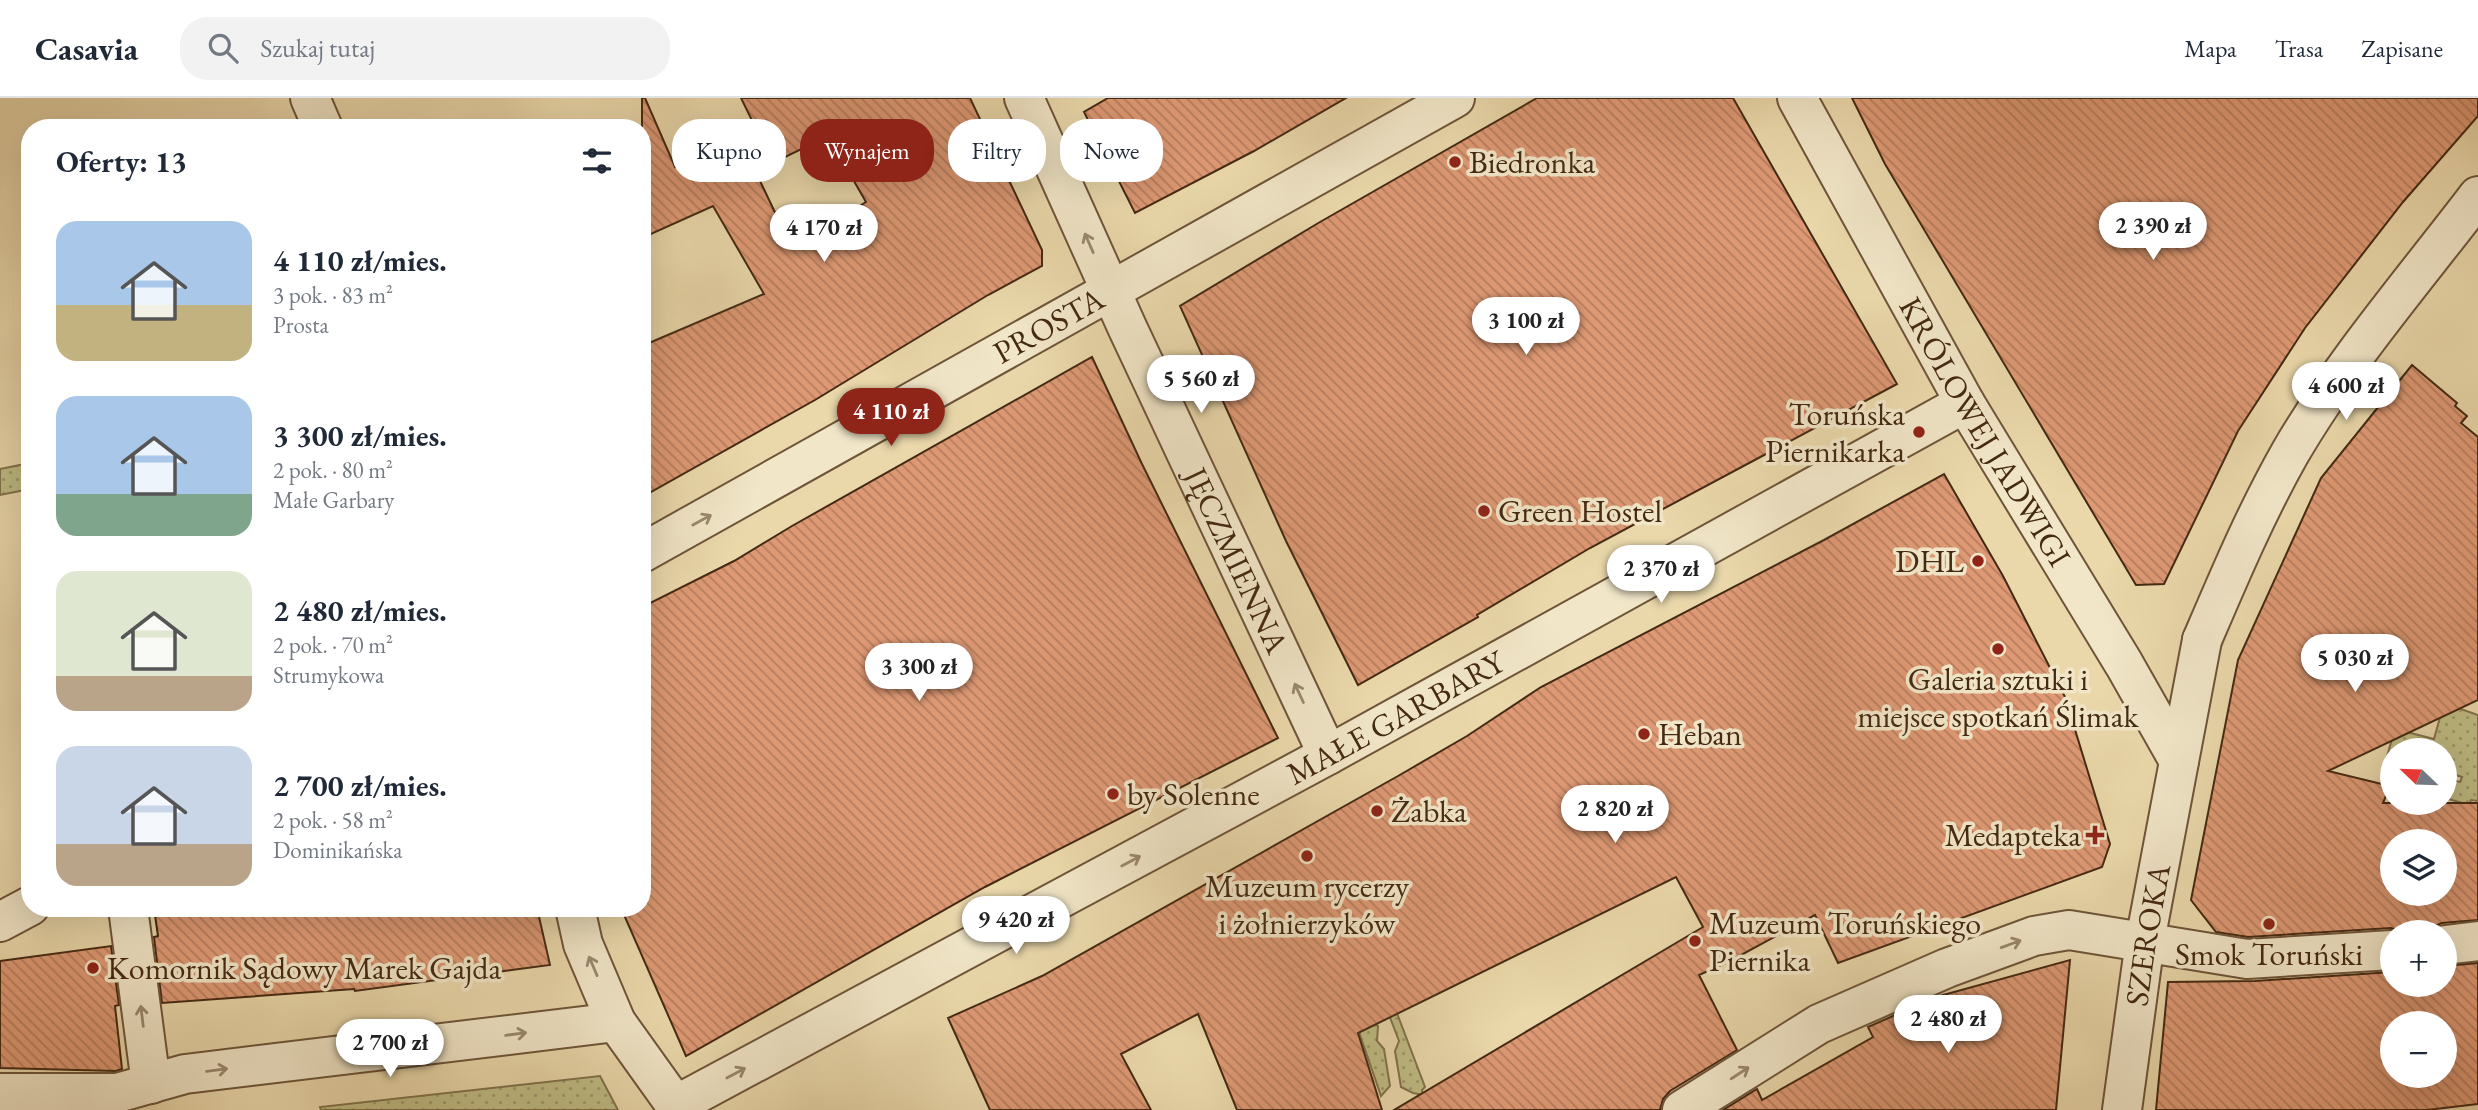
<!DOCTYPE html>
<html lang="pl">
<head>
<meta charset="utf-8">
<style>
	:root { --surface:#fff; --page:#f2f2f3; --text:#1f2937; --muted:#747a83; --line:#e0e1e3; --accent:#8f2418 }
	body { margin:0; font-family:"EB Garamond",serif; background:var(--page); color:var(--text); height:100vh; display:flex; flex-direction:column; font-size:26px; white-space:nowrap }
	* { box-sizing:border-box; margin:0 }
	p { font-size:23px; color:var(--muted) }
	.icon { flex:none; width:38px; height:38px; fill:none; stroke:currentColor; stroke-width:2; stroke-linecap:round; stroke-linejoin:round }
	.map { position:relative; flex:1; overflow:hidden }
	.sheet { position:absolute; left:21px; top:21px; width:630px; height:798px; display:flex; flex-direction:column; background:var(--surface); border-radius:28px; box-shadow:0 7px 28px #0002 }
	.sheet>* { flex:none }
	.guide { position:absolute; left:672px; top:21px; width:665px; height:63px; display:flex; gap:14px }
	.needle { width:46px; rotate:293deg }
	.fabs { position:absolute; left:2380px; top:640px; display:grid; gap:14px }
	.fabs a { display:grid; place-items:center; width:77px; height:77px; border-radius:50%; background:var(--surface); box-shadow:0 7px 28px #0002; font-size:35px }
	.price { position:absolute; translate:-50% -60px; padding:0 16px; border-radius:24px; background:#fff; color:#222; font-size:23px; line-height:46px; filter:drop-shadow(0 2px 4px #0008) }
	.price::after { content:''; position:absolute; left:50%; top:42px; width:21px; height:16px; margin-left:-10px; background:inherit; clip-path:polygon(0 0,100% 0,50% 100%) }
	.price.selected { background:var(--accent); color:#fff }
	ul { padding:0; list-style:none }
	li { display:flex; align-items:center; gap:21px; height:175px; padding:0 35px }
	li span { display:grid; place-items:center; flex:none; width:196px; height:140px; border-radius:21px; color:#555 }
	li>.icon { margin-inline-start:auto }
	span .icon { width:84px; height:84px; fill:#fffc; stroke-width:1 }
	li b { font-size:30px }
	h2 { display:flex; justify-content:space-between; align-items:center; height:84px; padding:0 35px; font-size:30px }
	.tag { padding:0 24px; border-radius:28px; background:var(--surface); box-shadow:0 7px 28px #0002; font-size:24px; line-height:63px }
	.tag.selected { background:var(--accent); color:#fff }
	header { display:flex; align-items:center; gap:42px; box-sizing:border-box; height:98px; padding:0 35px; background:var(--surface); border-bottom:2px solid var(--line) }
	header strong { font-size:33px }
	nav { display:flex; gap:38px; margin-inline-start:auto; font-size:24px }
	.search { width:490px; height:63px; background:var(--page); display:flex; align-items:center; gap:18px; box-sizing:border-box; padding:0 24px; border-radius:28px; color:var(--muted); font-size:26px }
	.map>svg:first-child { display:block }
</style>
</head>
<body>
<header>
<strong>Casavia</strong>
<div class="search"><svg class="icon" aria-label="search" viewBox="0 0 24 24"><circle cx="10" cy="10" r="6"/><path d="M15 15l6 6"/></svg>Szukaj tutaj</div>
<nav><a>Mapa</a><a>Trasa</a><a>Zapisane</a></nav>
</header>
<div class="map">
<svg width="2478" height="1012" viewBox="0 0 2478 1012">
	<defs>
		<pattern id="grass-dots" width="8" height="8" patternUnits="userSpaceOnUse" patternTransform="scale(1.75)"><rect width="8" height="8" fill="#bfbc84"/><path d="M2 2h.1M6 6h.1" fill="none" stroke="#9d996b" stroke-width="1.8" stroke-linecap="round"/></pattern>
		<pattern id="building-back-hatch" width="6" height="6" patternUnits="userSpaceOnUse" patternTransform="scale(1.75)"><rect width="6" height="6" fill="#de9974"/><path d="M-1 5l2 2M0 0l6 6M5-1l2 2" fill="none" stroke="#b67d5e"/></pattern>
	</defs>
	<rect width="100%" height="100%" fill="#ead8ab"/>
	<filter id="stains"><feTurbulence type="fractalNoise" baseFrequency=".00286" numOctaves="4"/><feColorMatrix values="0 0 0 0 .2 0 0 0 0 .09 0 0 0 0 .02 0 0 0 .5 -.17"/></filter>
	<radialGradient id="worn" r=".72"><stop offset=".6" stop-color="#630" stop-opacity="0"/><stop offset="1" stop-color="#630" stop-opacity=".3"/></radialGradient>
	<path fill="url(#grass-dots)" stroke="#82724c" stroke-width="2" d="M30,365V391L0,397V371Z
		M2444,605L2478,617V703L2471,702L2469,707L2445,700V680L2460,684L2462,679L2445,674V653H2392V670L2382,675L2395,631L2434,641Z
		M1387,889L1425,989L1422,992L1423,997L1413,995L1401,989L1395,953L1399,943L1386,909L1365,914L1378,928L1377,943L1384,951L1390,988L1381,998L1348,902Z
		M600,978L618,1012H321L320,1009Z"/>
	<path fill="url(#building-back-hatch)" stroke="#442913" stroke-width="2" fill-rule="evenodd" d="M642,0H645L675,69L739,39L792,150L866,104L828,38L773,65L741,0H970L1042,152V168L988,197L815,302L642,399V248L764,196L713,108L642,140Z
		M1108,0H1346L1254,53L1135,115L1084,14Z
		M1537,0H1733L1897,286L1590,450L1477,517L1478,519L1358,587L1286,443L1180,208L1320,124Z
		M1852,0H2478V18L2403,104L2305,230L2238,333L2164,486L2136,487L1885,66Z
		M1092,259L1142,366L1278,640L985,789L686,958L621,810H642V509L734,463L792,428Z
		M2412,267L2457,305L2455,308L2467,318L2461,325L2478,339V602L2328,673L2390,688L2383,705H2478V822L2442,825L2432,829L2428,835H2405L2391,830L2248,839L2216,834L2191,802L2238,562L2321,380ZM2392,744H2445V796H2392Z
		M1944,376L2003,478L2065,599L2110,746L2102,769L1838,865L1815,817L1730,863L1699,877L1737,952L1670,993L1663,1001L1660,1012H1394L1703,829L1676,779L1358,935L1382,1012H1237L1198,916L1121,956L1151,1012H990L948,920L1042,878L1398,678L1467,638L1541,589L1824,442Z
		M154,810H537L550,867L355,893L354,891L162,905L154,839L158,838Z
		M111,848L119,907L115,908L122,971L116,973L0,970V863Z
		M2070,862L2056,1012H1723L1757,991L1762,1002L1873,939L1868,929L1936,899Z
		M2478,865V1006L2427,1012H2156L2168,884L2255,883L2392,874V887H2445V868ZM2392,926H2445V978H2392Z"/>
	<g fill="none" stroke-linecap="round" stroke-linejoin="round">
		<defs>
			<g id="pedestrian">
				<path id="s1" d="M1797,0L1965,305L2124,566L2179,663"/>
				<path id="s2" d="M2122,1012L2145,843L2202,542"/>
			</g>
			<g id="minor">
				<path d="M310,0L323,30"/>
				<path id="s3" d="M1024,0L1127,229L1328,657"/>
				<path id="s4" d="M642,455L1455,0"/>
				<path d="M2202,542C2229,479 2256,415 2290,355C2343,264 2414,182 2478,98"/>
				<path d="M128,810L151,986"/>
				<path d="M575,810L583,846L616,924L679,1012"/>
				<path d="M0,824L30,808"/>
				<path d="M2445,847L2478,843"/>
				<path d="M0,995H117L185,976L616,924"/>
				<path id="s5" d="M676,1007L1328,657L1965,305"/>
				<path d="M1682,1012L1819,926L1947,870L2034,838L2069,832L2247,861L2392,852"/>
			</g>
		</defs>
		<use href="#pedestrian" stroke="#6e5539" stroke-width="42"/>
		<use href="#minor" stroke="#6e5539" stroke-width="42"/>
		<use href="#pedestrian" stroke="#f1e6c8" stroke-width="38"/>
		<use href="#minor" stroke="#f1e6c8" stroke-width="38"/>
	</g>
	<defs><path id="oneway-shaft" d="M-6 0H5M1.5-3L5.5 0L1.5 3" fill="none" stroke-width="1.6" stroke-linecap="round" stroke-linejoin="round" transform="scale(1.75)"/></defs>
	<g stroke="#9a886e">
		<use href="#oneway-shaft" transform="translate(1089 145) rotate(-114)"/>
		<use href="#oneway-shaft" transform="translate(702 422) rotate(-29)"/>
		<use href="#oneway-shaft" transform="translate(1299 595) rotate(-115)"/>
		<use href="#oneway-shaft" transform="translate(1131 763) rotate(-28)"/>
		<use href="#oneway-shaft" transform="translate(2011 846) rotate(-20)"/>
		<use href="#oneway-shaft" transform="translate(593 868) rotate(-113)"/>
		<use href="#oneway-shaft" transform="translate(142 918) rotate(-97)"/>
		<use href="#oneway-shaft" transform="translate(516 936) rotate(-7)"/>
		<use href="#oneway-shaft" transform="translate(217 972) rotate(-7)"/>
		<use href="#oneway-shaft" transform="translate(736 975) rotate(-28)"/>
		<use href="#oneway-shaft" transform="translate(1740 975) rotate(-33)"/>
	</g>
	<g fill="#8f2418" stroke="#f1e6c8" stroke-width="2.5">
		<circle cx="1455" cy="64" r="7"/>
		<circle cx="1919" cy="334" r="7"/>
		<circle cx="1484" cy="413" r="7"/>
		<circle cx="1978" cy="463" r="7"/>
		<circle cx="1998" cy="551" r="7"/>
		<circle cx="1644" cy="636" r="7"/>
		<circle cx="1113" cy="696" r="7"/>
		<circle cx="1377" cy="713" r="7"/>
		<path d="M2091.5 726.5h7v7h7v7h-7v7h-7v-7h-7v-7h7z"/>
		<circle cx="1307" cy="758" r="7"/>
		<circle cx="2269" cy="826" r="7"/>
		<circle cx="1695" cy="843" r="7"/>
		<circle cx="93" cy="870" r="7"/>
	</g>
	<g text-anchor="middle" stroke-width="7" stroke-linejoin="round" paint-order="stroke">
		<g font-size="32" fill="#442913" stroke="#f1e6c8" text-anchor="start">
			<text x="1469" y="75">Biedronka</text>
			<text x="1905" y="327" text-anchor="end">Toruńska<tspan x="1905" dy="37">Piernikarka</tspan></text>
			<text x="1498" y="424">Green Hostel</text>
			<text x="1964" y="474" text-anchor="end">DHL</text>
			<text x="1998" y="592" text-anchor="middle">Galeria sztuki i<tspan x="1998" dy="37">miejsce spotkań Ślimak</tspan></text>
			<text x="1658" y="647">Heban</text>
			<text x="1127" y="707">by Solenne</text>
			<text x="1391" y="724">Żabka</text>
			<text x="2081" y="748" text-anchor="end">Medapteka</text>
			<text x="1307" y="799" text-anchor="middle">Muzeum rycerzy<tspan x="1307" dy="37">i żołnierzyków</tspan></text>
			<text x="1709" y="836">Muzeum Toruńskiego<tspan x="1709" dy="37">Piernika</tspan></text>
			<text x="2269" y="867" text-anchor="middle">Smok Toruński</text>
			<text x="107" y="881">Komornik Sądowy Marek Gajda</text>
		</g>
		<g font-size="32" fill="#442913" stroke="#f1e6c8">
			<text dy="11" stroke="none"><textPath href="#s4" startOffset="466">PROSTA</textPath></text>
			<text dy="11" stroke="none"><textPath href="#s1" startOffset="383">KRÓLOWEJ JADWIGI</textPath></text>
			<text dy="11" stroke="none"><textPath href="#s3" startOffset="509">JĘCZMIENNA</textPath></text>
			<text dy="11" stroke="none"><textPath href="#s5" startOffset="817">MAŁE GARBARY</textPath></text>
			<text dy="11" stroke="none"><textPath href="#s2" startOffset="177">SZEROKA</textPath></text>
		</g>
	</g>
	<rect width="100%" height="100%" filter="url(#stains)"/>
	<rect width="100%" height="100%" fill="url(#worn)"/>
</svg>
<div class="fabs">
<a><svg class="needle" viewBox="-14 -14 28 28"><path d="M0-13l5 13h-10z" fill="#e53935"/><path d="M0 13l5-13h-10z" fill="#747a83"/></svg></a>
<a><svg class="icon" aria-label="layers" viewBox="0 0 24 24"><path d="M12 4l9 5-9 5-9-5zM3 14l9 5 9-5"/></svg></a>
<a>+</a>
<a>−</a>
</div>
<b class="price" style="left:2153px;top:164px">2 390 zł</b>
<b class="price" style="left:824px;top:166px">4 170 zł</b>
<b class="price" style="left:1526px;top:259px">3 100 zł</b>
<b class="price" style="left:1201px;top:317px">5 560 zł</b>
<b class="price" style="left:2346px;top:324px">4 600 zł</b>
<b class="price selected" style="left:891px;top:350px">4 110 zł</b>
<b class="price" style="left:1661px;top:507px">2 370 zł</b>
<b class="price" style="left:2355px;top:596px">5 030 zł</b>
<b class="price" style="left:919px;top:605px">3 300 zł</b>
<b class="price" style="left:1615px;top:747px">2 820 zł</b>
<b class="price" style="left:1016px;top:858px">9 420 zł</b>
<b class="price" style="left:1948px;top:957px">2 480 zł</b>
<b class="price" style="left:390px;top:981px">2 700 zł</b>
<div class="guide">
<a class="tag">Kupno</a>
<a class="tag selected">Wynajem</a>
<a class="tag">Filtry</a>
<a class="tag">Nowe</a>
</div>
<section class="sheet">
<h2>Oferty: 13<svg class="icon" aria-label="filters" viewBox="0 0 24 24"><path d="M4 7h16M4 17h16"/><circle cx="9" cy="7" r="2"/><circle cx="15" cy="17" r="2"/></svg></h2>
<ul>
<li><span style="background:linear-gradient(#a9c7e8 60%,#c2b280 0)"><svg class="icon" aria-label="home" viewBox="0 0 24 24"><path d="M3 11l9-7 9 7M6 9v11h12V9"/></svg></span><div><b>4 110 zł/mies.</b><p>3 pok. · 83 m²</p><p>Prosta</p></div></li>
<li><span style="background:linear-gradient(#a9c7e8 70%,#7fa58c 0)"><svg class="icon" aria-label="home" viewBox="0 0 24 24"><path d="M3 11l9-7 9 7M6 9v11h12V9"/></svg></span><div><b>3 300 zł/mies.</b><p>2 pok. · 80 m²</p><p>Małe Garbary</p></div></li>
<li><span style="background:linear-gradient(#dfe7d0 75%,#b9a48a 0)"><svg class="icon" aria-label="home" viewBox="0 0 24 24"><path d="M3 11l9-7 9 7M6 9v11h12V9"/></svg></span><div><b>2 480 zł/mies.</b><p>2 pok. · 70 m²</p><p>Strumykowa</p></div></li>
<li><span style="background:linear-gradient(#c9d6e8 70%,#b9a48a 0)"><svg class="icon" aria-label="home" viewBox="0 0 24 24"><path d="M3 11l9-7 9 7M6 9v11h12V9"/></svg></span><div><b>2 700 zł/mies.</b><p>2 pok. · 58 m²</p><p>Dominikańska</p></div></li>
</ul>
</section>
</div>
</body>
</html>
